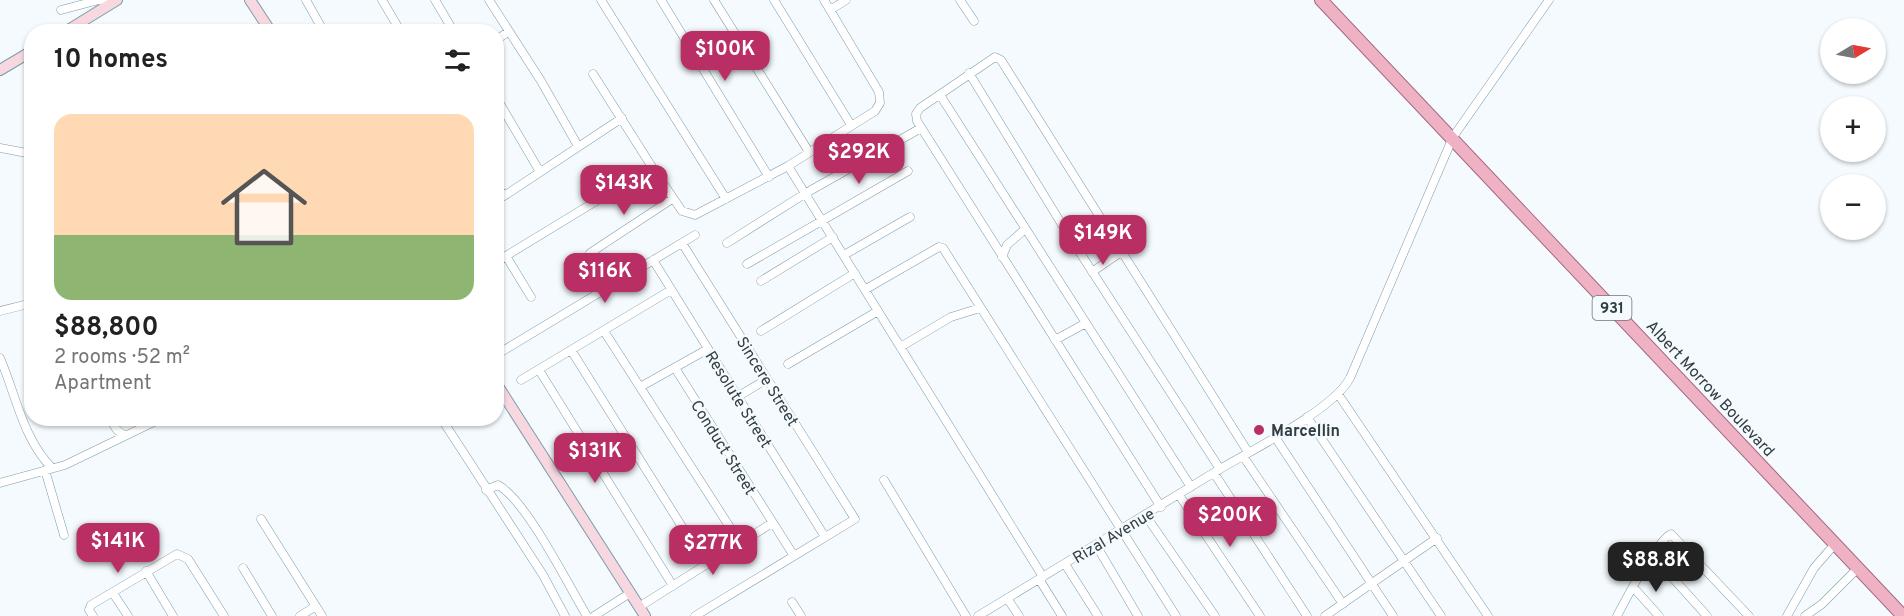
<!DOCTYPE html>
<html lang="en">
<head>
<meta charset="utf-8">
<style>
	:root { --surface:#fff; --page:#f2f2f2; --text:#222; --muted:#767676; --line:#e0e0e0; --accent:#b92e65 }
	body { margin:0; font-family:Overpass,sans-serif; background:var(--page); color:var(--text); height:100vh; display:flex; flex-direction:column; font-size:22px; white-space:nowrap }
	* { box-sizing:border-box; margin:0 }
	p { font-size:20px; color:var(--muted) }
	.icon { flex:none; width:33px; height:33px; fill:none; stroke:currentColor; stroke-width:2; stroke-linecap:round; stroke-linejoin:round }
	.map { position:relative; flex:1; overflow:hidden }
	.side { position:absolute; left:24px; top:24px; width:480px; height:402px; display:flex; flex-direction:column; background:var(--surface); border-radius:24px; box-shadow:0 2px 4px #0004 }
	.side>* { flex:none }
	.needle { width:39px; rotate:80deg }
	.fabs { position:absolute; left:1820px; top:18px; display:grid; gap:12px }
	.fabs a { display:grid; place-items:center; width:66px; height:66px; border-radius:50%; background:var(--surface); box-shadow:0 2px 4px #0004; font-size:30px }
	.price { position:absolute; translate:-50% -51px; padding:0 14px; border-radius:12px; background:var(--accent); color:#fff; font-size:20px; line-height:39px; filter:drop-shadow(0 2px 3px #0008) }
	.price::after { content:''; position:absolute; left:50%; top:36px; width:18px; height:14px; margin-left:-9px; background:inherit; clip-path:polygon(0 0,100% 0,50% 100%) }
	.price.selected { background:#222; color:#fff }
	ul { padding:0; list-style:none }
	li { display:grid; align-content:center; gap:12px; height:318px; padding:0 30px }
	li+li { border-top:2px solid var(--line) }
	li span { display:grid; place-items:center; height:186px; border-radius:18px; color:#555 }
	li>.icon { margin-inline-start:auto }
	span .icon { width:108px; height:108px; fill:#fffc; stroke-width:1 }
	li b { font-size:26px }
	h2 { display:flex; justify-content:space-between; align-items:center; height:72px; padding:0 30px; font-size:26px }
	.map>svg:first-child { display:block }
</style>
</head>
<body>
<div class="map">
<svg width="1904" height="616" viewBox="0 0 1904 616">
	<rect width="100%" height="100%" fill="#f4fafd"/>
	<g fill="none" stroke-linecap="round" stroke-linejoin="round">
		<defs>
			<path id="street" d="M306,0L324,32
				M382,0L401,32
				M435,0L454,32
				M489,0L541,81L578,146
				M601,0L726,199
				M661,0L769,177
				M714,0L809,152
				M774,0L851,125
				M960,0L974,21
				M61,10L99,0L114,2
				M830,10L846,0
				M496,40L508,32
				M969,73L1064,228L1220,469
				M593,74L652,167
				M940,95L1191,487
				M496,97L540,172
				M0,148L32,154
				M788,166L1043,577
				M496,185L504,196L622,118
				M682,243L855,519L695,616
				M727,243L806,193L921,128
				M590,253L672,199
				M844,255L910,217
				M506,256L531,297
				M1002,257L1007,245L1024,230
				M653,260L825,537
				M496,262L652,167L682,211L695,215L788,166L875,111L880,103L879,92L824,0
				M747,264L908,171
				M1092,272L1121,252
				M761,281L833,237
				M866,289L939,247L943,248L1176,616
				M0,311L32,303
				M604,331L740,543
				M761,331L855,273
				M1055,340L1086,323
				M902,346L951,317L980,308
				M571,350L706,565
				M501,352L695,235
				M0,358C16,395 23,439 52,468
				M788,364L878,311
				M675,368L794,556
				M539,370L673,586
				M521,380L671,290
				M640,387L708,349
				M1338,394L1488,616
				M737,397L767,379
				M1307,417L1441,616
				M109,418L117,430L125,436L162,418
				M441,418L543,575L565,616
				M1275,437L1393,616
				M1243,456L1343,604
				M45,470L64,535
				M1214,473L1307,616
				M884,480L966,616
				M0,483L65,465L125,436
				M486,490L498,485C527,501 568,585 587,616
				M1179,495L1260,616
				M1161,507L917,121L916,114L920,108L995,57L1001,60L1248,452
				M1146,516L1215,616
				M261,519L322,616
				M1096,545L1138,616
				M1653,556L1707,616
				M1065,564L1098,616
				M243,568L272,616
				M146,571L173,616
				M1039,579L1062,616
				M1633,587L1659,616
				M113,593L128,616
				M1007,598L1019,616
				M792,602L801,616
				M639,607L772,523
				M93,616L89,610L91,605L177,554L188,559L224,616
				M300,616L316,606
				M594,616L630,593
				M978,616C1059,567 1139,518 1220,469C1252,450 1333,410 1350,378L1453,137L1549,0
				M1325,616L1437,538
				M1617,616C1626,599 1656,541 1671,534L1749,616
				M1787,616L1814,568L1834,545
				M1805,616L1822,604L1857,569"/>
			<path id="secondary" d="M250,0L271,32
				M65,32L117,0
				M0,70L32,51
				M496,383L645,616"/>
			<path id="primary" d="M1321,0L1903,616"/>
		</defs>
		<use href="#street" stroke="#7d9ca8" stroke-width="9"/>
		<use href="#secondary" stroke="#7d9ca8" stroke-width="12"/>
		<use href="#primary" stroke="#a5687d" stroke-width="14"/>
		<use href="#street" stroke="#fff" stroke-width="8"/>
		<use href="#secondary" stroke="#f7d8e1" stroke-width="10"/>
		<use href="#primary" stroke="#efb2c4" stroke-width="12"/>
	</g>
	<circle fill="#b92e65" stroke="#f4fafd" stroke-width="2" cx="1259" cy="430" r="6"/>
	<g text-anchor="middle" stroke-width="5" stroke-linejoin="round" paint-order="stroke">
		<rect fill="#f4fafd" stroke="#6c767b" stroke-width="1.5" x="1592.5" y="296" width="39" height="24" rx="4.5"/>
		<g font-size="15" font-weight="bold" fill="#313e43">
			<text x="1612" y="313">931</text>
		</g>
		<g font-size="16" fill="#313e43" stroke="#f4fafd">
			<text transform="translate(768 381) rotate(58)" y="6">Sincere Street</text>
			<text transform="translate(1711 388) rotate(47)" y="6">Albert Morrow Boulevard</text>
			<text transform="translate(739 399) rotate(58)" y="6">Resolute Street</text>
			<text transform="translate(724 447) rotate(58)" y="6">Conduct Street</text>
			<text transform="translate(1113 535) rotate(-31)" y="6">Rizal Avenue</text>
		</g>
		<g font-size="16" font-weight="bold" fill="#313e43" stroke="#f4fafd" text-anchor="start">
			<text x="1271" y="436">Marcellin</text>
		</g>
	</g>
</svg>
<div class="fabs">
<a><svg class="needle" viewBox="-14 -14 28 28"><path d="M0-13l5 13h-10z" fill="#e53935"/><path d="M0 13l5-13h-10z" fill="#767676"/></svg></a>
<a>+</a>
<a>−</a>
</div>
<b class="price" style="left:725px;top:82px">$100K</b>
<b class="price" style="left:859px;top:185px">$292K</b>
<b class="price" style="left:624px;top:216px">$143K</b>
<b class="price" style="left:1103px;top:266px">$149K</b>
<b class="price" style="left:605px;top:304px">$116K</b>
<b class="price" style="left:595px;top:484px">$131K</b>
<b class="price" style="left:1230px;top:548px">$200K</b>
<b class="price" style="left:118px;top:574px">$141K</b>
<b class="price" style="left:713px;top:576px">$277K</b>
<b class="price selected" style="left:1656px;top:593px">$88.8K</b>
<section class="side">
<h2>10 homes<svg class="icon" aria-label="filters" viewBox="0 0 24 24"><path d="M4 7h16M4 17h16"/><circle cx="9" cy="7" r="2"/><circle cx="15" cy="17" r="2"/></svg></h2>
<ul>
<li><span style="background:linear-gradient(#ffd9b3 65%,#8fb573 0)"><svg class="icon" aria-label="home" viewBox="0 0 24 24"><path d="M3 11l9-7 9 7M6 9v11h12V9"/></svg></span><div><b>$88,800</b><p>2 rooms · 52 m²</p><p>Apartment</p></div></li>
</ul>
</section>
</div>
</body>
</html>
